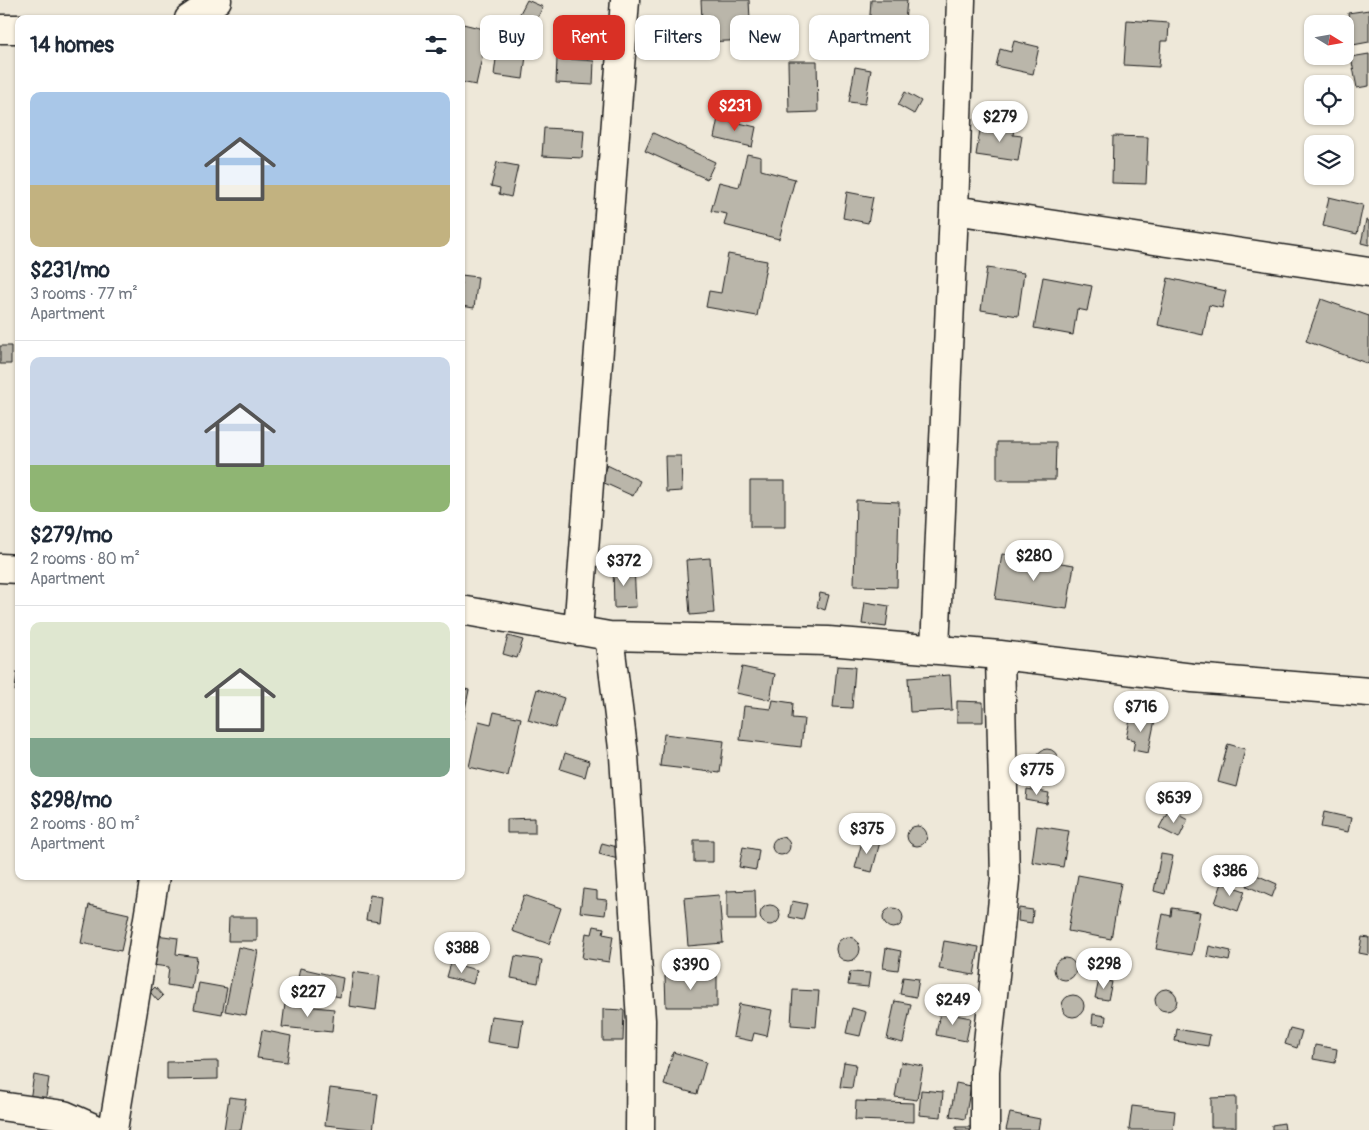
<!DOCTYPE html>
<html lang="en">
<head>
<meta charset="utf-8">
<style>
	:root { --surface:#fff; --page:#f2f2f3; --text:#1f2937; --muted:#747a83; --line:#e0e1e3; --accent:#d93025 }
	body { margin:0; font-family:Pangolin,sans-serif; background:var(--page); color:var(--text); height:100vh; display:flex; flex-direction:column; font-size:19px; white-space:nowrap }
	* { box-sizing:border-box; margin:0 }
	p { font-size:16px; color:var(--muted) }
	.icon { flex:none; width:28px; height:28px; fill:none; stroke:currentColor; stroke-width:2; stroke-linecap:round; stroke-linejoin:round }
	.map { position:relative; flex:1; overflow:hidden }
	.side { position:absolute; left:15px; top:15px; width:450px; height:865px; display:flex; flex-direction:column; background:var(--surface); border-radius:10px; box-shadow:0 1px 4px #0004 }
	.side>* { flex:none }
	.hud { position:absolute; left:480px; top:15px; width:475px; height:45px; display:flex; gap:10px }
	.needle { width:32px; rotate:101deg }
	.fabs { position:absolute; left:1304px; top:15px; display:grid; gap:10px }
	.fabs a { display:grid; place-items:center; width:50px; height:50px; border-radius:10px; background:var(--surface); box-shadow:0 1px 4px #0004; font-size:25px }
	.price { position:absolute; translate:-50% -42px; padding:0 11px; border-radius:18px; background:#fff; color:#222; font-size:16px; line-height:32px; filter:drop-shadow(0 1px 2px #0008) }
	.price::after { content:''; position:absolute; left:50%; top:30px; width:15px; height:11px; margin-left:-8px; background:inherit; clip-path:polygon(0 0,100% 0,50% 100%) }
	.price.selected { background:var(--accent); color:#fff }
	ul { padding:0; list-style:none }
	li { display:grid; align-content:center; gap:10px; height:265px; padding:0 15px }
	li+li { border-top:1px solid var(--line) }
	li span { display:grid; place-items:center; height:155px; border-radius:10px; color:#555 }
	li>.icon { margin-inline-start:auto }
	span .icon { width:90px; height:90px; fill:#fffc; stroke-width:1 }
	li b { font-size:21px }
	h2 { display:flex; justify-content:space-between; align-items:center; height:60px; padding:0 15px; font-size:21px }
	.tag { padding:0 18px; border-radius:10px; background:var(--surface); box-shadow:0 1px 4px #0004; font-size:18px; line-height:45px }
	.tag.selected { background:var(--accent); color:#fff }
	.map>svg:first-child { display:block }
</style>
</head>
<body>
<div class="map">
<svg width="1369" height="1130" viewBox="0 0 1369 1130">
	<rect width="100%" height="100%" fill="#eee8d9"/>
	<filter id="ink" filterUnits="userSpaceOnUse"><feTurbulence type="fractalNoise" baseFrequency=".02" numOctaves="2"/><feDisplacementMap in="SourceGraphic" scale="10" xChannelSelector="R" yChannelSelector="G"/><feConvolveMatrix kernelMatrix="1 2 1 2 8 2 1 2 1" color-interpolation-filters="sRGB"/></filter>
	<g filter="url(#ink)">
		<path fill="#bab6aa" stroke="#1c1c1c" d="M527,0L543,7L533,27L517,19Z
			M701,0H749L751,40L703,42Z
			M871,0H907L904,32L869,29Z
			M1369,10V42L1353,45L1348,13Z
			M1127,20L1169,23L1168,41H1161L1159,67L1124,65Z
			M463,24L488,30L476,85L461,82V32Z
			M1014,41L1039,47L1033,74L996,66L1000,49L1011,52Z
			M497,51L526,56L523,79L494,75Z
			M1369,54V86L1357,88L1351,57Z
			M557,58L594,61L593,85L556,83Z
			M788,61H817L818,112L789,113Z
			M855,67L871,70L865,104L849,102Z
			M905,92L921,101L914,114L898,105Z
			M718,118L756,127L752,147L714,138Z
			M1000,120L1015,122L1013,135L1022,136L1018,161L976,155L980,130L998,133Z
			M544,128L584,130L582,158L542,156Z
			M653,133L715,162L707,179L645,151Z
			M1113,136L1148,137L1146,184L1112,183Z
			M747,154L761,157V170L795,179L779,239L724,225L727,214L711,211L719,182L739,187Z
			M497,162L518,166L511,197L499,194L500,188L491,186Z
			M847,192L873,197L868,223L843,218Z
			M1329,197L1363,205L1357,234L1323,226Z
			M1366,220L1369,221V245L1361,243Z
			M728,254L767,261L757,316L706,307L709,291L721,293Z
			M987,268L1024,273L1018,316L981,310Z
			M461,275L478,277L474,308L461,306Z
			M1043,277L1092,286L1087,311L1077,309L1073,335L1034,328Z
			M1168,278L1226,291L1222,308L1209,305L1203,335L1158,325Z
			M1321,299L1369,316V364L1306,341Z
			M0,346H11V364H0Z
			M997,442H1056L1055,480H997Z
			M665,456H681L682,491L666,492Z
			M607,465L640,481L633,496L600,481Z
			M750,481H785V527H750Z
			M856,500L899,502L897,587L854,586Z
			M1002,554L1074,565L1067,609L995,599Z
			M710,558L714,613L690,615L686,560Z
			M634,565L636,607L614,608L613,566Z
			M820,593L829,595L825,610L817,607Z
			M865,602L889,606L886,627L862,624Z
			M508,636L523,640L517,658L503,654Z
			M837,666L855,667L852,708L833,707Z
			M742,667L775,674L770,700L736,693Z
			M17,672H19V692L15,691Z
			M950,675L952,710L910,712L908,678Z
			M461,688L469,690L463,719H461Z
			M537,689L564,698L555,728L528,720Z
			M773,700L793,703L792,718L804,719L801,747L740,740L744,706L771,709Z
			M957,701L983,702V722H957Z
			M494,712L521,718L508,776L469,767L479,721L491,724Z
			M1131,715L1155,720L1148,753L1133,750L1135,740L1126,738Z
			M664,734L724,741L720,773L660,766Z
			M1228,744L1245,749L1236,787L1218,782Z
			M1036 760a11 11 0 1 1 22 0a11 11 0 1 1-22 0Z
			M565,753L589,761L585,777L560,769Z
			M1027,789L1049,793L1047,804L1026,800Z
			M1169,809L1188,819L1179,838L1159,828Z
			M1324,812L1351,818L1348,832L1321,827Z
			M535,818V833H507V819Z
			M1037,826L1069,831L1063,867L1032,862Z
			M907 836a10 10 0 1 1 20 0a10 10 0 1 1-20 0Z
			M772 846a9 9 0 1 1 18 0a9 9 0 1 1-18 0Z
			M863,838L880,842L872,872L855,868Z
			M694,840H713V862H694Z
			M602,843L621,848L618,859L599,854Z
			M743,847L759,850L756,870L739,867Z
			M1161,854L1173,856L1165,894L1154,891Z
			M1252,873L1277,884L1272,897L1247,886Z
			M1078,875L1121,883L1111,939L1068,931Z
			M1222,883L1245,891L1238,911L1215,903Z
			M583,889L597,891V899L607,900L605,915L580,912Z
			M755,890L756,920H727V891Z
			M370,895L382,897L379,922L366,920Z
			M524,895L561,908L549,944L512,931Z
			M719,895L723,943L688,946L684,898Z
			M792,901L807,904L803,920L789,917Z
			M89,905L129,914L121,951L81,943Z
			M760 915a10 10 0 1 1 20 0a10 10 0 1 1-20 0Z
			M883 918a10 10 0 1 1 20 0a10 10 0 1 1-20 0Z
			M1019,908L1033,910L1032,923L1018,921Z
			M1172,908L1200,912L1192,955L1156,949L1163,914L1171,916Z
			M229,917H257V941H228Z
			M594,926L604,928L603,934L613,936L609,962L582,958L586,933L592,934Z
			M156,935L178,938L176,954L197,957L192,989L167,985L169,967L152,965Z
			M1362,937L1369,938V955L1359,953Z
			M836 949a12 12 0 1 1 24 0a12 12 0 1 1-24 0Z
			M944,941L979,947L974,975L939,969Z
			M1209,946L1231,951L1229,961L1207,956Z
			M238,947L258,951L246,1015L225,1011Z
			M886,948L901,951L898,970L883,968Z
			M515,956L542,960L538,983L511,978Z
			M1054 969a11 11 0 1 1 22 0a11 11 0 1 1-22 0Z
			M450,963L477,970L473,984L446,977Z
			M300,968L343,978L340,997L296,988Z
			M353,972L380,976L376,1010L349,1006Z
			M850,972L870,973L868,987L848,985Z
			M665,976H717V1007H666Z
			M903,977L919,979L916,997L900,994Z
			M1099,980L1112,982L1108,1000L1095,998Z
			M199,983L227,988L222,1014L194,1009Z
			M155,987L163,996L158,1001L150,992Z
			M1155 1000a11 11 0 1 1 22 0a11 11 0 1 1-22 0Z
			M793,990L819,991L816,1027L791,1025Z
			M1062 1006a11 11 0 1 1 22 0a11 11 0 1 1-22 0Z
			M895,1001L911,1004L903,1043L887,1039Z
			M285,1004L334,1009L332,1032L282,1027Z
			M739,1004L772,1010L767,1036L754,1033L752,1041L733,1037Z
			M852,1008L866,1012L860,1036L846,1033Z
			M603,1009L624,1010L623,1041H603Z
			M940,1012L971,1018L966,1041L936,1035Z
			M1093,1014L1106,1016L1105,1025L1092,1024Z
			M491,1016L523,1020L519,1047L487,1042Z
			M1290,1028L1302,1031L1297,1048L1285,1044Z
			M1177,1029L1210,1035L1208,1046L1175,1041Z
			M262,1030L291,1036L287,1062L257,1058Z
			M1315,1045L1337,1049L1335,1063L1313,1059Z
			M673,1052L706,1062L697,1094L664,1085Z
			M218,1061V1079L167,1080V1062Z
			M844,1062L856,1064L852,1088L840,1087Z
			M901,1062L923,1066L917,1100L895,1097Z
			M34,1075L49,1078L45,1103L30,1100Z
			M956,1083L971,1086L965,1119L950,1116Z
			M330,1088L378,1094L373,1130L325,1125Z
			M921,1090L943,1092L941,1117L919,1115Z
			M229,1097L246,1099L241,1130H224Z
			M1236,1097V1127H1211V1098Z
			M856,1101L914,1103V1122L855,1120Z
			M1132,1106L1175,1111L1173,1130H1129Z
			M1010,1113L1040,1119L1038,1130H1006Z
			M1284,1123L1285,1130H1272V1125Z
			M956,1127H972V1130H956Z"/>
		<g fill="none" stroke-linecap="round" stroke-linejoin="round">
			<defs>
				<path id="minor" d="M189,19L217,0
					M0,29H19
					M954,210L1369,272
					M0,568L19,569
					M461,610L609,636L828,641L1000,655L1193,678L1369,692
					M578,631L625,0
					M609,636L624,756L641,1020L640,1130
					M935,649L954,210L961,0
					M0,1106L64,1115L98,1130
					M113,1130L155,876
					M985,1130V1071L1005,880L1000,655"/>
			</defs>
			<use href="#minor" stroke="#1c1c1c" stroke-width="31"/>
			<use href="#minor" stroke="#fcf5e5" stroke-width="28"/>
		</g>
	</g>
</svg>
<div class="fabs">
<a><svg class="needle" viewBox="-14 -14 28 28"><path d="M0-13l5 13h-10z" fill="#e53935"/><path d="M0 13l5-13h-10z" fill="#747a83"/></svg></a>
<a><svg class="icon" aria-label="locate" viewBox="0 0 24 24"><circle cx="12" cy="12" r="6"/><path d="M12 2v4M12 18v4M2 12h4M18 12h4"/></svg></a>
<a><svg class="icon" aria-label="layers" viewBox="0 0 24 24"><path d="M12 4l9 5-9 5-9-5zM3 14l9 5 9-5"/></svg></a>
</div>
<b class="price selected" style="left:735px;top:132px">$231</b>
<b class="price" style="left:1000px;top:143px">$279</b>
<b class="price" style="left:1034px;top:582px">$280</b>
<b class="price" style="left:624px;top:587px">$372</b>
<b class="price" style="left:1141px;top:733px">$716</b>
<b class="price" style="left:1037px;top:796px">$775</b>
<b class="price" style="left:1174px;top:824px">$639</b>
<b class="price" style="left:867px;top:855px">$375</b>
<b class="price" style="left:1230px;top:897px">$386</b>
<b class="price" style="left:462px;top:974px">$388</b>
<b class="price" style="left:1104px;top:990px">$298</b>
<b class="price" style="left:691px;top:991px">$390</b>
<b class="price" style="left:308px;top:1018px">$227</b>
<b class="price" style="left:953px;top:1026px">$249</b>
<div class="hud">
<a class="tag">Buy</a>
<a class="tag selected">Rent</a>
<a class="tag">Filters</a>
<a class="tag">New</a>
<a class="tag">Apartment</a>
</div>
<section class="side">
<h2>14 homes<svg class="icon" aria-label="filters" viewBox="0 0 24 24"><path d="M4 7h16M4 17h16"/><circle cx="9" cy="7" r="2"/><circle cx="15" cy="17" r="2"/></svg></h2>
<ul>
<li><span style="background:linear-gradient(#a9c7e8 60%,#c2b280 0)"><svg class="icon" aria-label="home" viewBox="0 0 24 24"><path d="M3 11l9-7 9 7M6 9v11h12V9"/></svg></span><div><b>$231/mo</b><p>3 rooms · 77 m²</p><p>Apartment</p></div></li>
<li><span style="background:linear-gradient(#c9d6e8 70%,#8fb573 0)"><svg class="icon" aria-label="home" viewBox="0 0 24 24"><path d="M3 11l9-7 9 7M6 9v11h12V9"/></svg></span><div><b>$279/mo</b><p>2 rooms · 80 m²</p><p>Apartment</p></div></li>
<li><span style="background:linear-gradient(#dfe7d0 75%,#7fa58c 0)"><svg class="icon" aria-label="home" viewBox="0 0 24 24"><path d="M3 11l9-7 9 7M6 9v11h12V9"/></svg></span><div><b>$298/mo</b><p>2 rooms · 80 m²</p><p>Apartment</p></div></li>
</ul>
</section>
</div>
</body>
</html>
